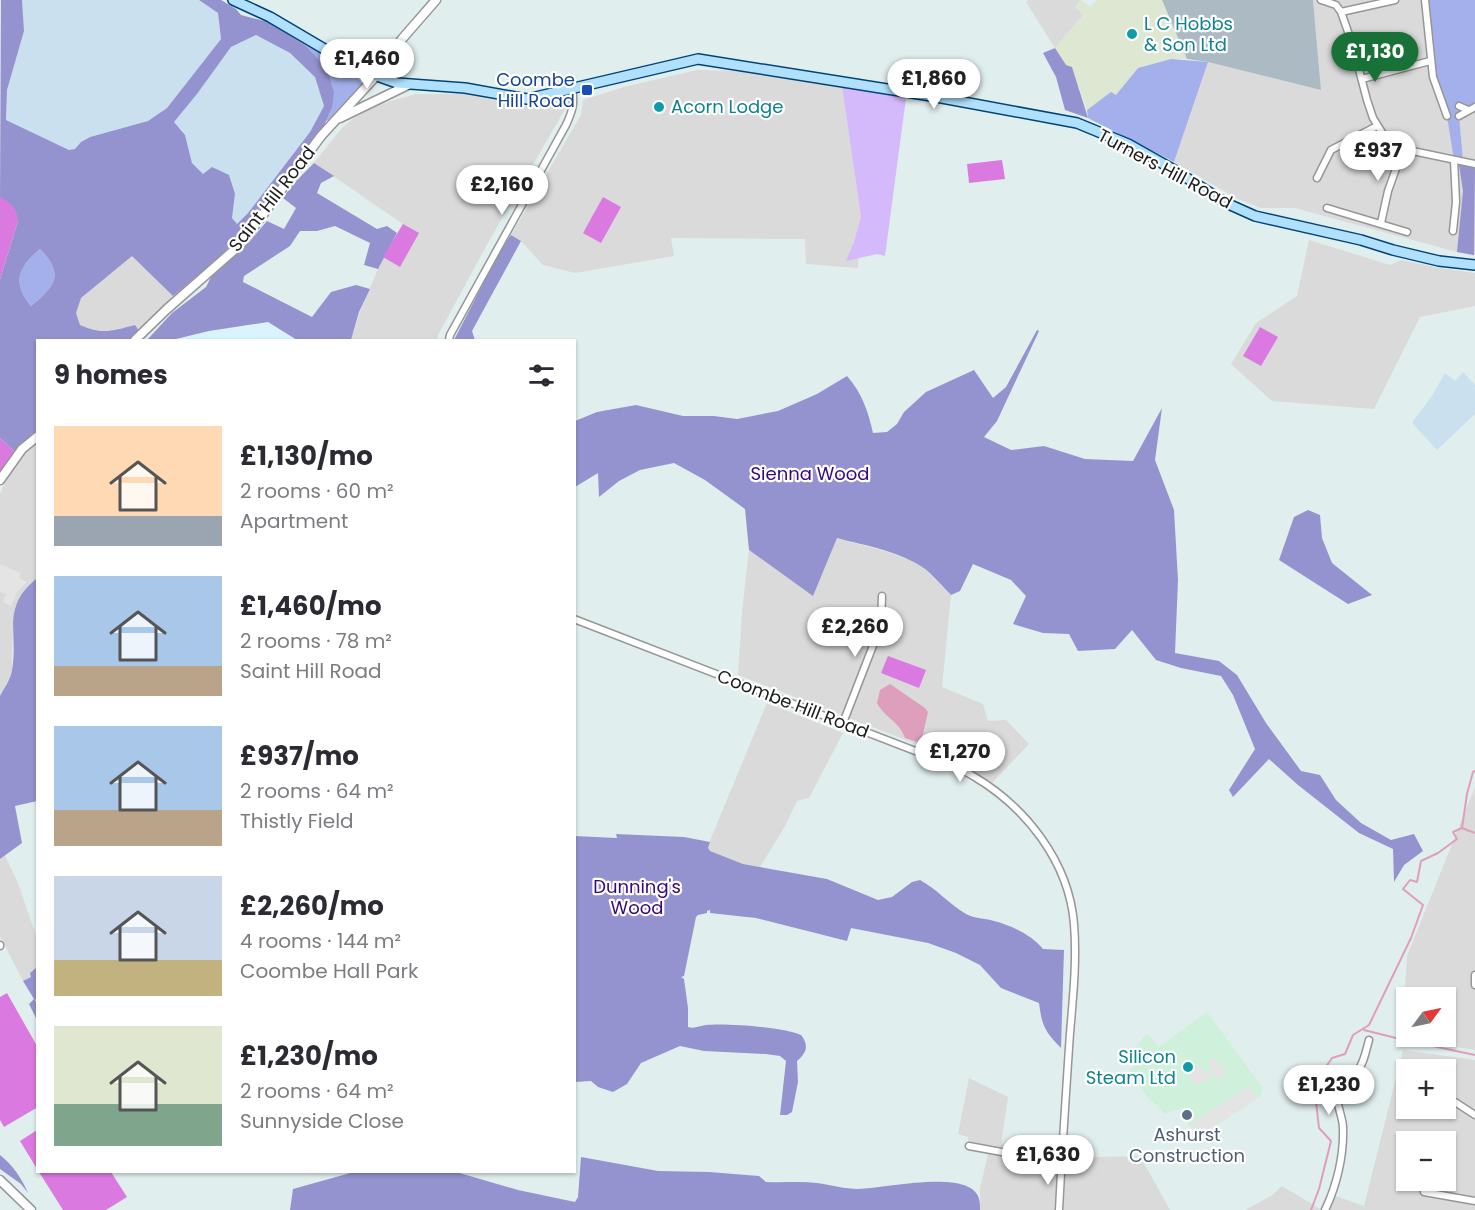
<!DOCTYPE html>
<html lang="en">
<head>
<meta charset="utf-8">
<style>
	:root { --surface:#fff; --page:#f2f2f3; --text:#2b2b33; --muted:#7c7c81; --accent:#187238 }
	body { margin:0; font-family:Poppins,sans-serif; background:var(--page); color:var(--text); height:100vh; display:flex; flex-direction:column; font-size:22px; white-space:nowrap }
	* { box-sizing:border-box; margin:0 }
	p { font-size:20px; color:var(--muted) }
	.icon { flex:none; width:33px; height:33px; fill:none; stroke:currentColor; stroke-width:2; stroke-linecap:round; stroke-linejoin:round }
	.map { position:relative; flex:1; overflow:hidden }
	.panel { position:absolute; left:36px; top:339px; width:540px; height:834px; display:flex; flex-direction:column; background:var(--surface); border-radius:0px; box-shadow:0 2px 4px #0004 }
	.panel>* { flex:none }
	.needle { width:39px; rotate:57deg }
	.fabs { position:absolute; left:1396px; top:987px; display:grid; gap:12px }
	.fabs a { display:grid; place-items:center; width:60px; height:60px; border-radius:0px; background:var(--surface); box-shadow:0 2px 4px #0004; font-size:30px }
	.price { position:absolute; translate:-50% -51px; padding:0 14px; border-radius:21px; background:#fff; color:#222; font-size:20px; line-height:39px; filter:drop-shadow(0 2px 3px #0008) }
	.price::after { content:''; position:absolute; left:50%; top:36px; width:18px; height:14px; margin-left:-9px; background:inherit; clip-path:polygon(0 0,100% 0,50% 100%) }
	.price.selected { background:var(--accent); color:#fff }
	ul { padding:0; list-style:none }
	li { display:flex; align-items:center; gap:18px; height:150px; padding:0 18px }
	li span { display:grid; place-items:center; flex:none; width:168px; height:120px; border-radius:0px; color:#555 }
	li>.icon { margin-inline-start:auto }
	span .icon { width:72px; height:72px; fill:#fffc; stroke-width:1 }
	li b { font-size:26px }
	h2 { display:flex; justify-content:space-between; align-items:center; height:72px; padding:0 18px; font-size:26px }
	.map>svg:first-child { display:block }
</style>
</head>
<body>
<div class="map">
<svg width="1475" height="1210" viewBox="0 0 1475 1210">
	<rect width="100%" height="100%" fill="#e1eeee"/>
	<path fill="#d9dad9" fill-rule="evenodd" d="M1029,0H1081L1075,7L1084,14L1055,48L1026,2Z
		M1313,0H1425L1459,124V116L1475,107V256L1457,252L1295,208H1261L1238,199L1174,162L1208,62L1321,89Z
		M697,70L747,71L842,87L861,217L858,268L806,264L805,239L671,238L674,256L575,273L543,265L521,241L511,235L581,115L583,100L624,87Z
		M416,94H463L528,106L563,100L565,109L489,241L438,335L437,340H351L360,312L383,257L403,224L314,163L342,128L359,114L377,105Z
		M1309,240L1390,265L1401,260L1440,268L1475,273V306L1420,317L1374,409L1272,401L1231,364L1256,323L1297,296Z
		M132,255L173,296L130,340H76L66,311Z
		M37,443V578L28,586L15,607L13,623L12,673L0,696V494L8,475L26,453Z
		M836,538L888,552L914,562L926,570L951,595L942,687L983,704L988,721L1006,720L1029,744L992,783L937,752L738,675L742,611L749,550L813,595Z
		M767,703L843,733L809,798L797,801L785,826L760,867L743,864L710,851L707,848Z
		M1475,787V1050L1456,1047L1420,1037L1446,1036V998H1407V1019L1405,987L1407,956Z
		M0,845L18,883L37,939V967L30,973L32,976L23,981L0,936Z
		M1403,1050L1475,1060V1210H1245L1271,1196L1282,1186L1320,1209L1327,1193L1364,1206ZM1407,1070H1446V1108H1407ZM1407,1142H1446V1180H1407Z
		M969,1078L1008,1097L1001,1144L1057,1158L1140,1156L1170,1210H980V1188L990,1146L968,1141V1137L958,1134Z"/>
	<path fill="#cff0da" d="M1207,1012L1263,1088L1260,1097L1203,1134L1198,1129L1191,1128L1180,1112L1186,1107L1164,1114L1158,1106L1148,1098L1129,1072L1137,1062L1129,1053L1147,1034L1159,1047Z"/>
	<path fill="#dde7d2" d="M1081,0L1090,7L1097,0H1162L1187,59H1171L1138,68L1116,96L1111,93L1087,110L1072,67L1066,65L1055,48L1083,15L1075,7Z"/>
	<path fill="#d9f3ff" d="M271,316L334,340H172L209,331L268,322Z"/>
	<path fill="#acbbc3" d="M1162,0H1313L1321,90L1208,62L1187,59Z"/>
	<path fill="#cbe0ee" d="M22,0H199L218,13L221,39L167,108L148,121L90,137L81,142L75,150H69L6,120L7,90L24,31Z
		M256,35L290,53L315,76L324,106L310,132L248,213L237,225L232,218L235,194L212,167L203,175L192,163L185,135L174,122L197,94L231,47Z
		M1463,372L1475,385V414L1437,450L1413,424V421L1432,396L1445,373L1455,381Z"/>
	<path fill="#a3b0eb" d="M1425,0H1475V107L1459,116L1463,161L1454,160L1447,116L1433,77Z
		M305,45C325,55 348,65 362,83C359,96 341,109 331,119L326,121L332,108Z
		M1171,59L1208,62L1174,162L1088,118L1087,110L1111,92L1116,95L1138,68Z
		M40,249C65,275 55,286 31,306C11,282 19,267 40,249Z"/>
	<path fill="#9593cf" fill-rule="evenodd" d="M1,0H22L24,31L7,90L6,120L69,150L75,149L81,142L90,137L148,121L167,108L221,39L218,13L199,0H221L236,9L241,15L268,22L305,45L327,69L334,93L332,108L322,130L261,207L231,245L213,263L173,296L132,256L81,298L76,313L80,325C102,335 112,331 135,325L139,331L130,340H38L37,430L14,451L0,438V279L18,221L0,197ZM256,35L290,53L315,77L324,106L310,132L248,213L237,224L232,218L235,194L229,175L212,167L203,174L192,163L185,135L174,122L197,94L231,47ZM40,249C65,275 55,286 31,306C11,282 19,267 40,249Z
		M1055,48L1066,65L1072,67L1088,118L1065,110L1056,77L1043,53Z
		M314,163L334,176L321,183L317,193L377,229L387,226L397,233L378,269L364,265L370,243L335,226L317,231H300L290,246L244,276L243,282L312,317L331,292L356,285L370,289L359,312L351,340H297L268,322L209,331L172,340H147L172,313L206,287L211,277L251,240L267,221L284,229L296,208L283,198L293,184Z
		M1459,165L1475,167L1474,255L1457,252L1463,191Z
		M511,235L521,241L472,331L475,340H454L501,249Z
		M1037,330L1039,331L997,421L984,437L1011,450L1044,446L1085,459L1133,461L1162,408L1155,460L1174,510L1178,580L1175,653L1219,661L1237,675L1266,723L1301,771L1320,775L1336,800L1361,823L1391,840L1414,834L1423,851L1404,865L1394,882L1393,849L1359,833L1298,785L1269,759L1233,797L1229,790L1255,749L1233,695L1221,676L1181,668L1156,660L1132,630L1115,649L1078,651L1069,634L1043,633L1013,624L1026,596L1011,580L973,564L960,591L951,595C943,587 934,576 925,569C900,551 866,546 837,538L813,596L749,550L745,509L705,480L674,463L640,470L619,481L599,497L598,473L575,487V421L597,412L636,405L683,416H714L737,419L778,411L817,394L847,376C862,393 868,411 873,433L887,432L897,424L904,412L926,392L974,370L993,398L1006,387Z
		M1308,510L1320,515L1322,538L1332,563L1372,595L1348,604L1279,560L1294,517Z
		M37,578V801L15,806L22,843L0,859V696C4,688 11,679 12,670C19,631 0,609 37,578Z
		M616,834L684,837L710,842L708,848L710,851L743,864L827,879L878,900L892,897L912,882L920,880C937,889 949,904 966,914C975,919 984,918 994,921C1010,925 1032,935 1043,949L1064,950L1061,1048C1045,1032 1042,1026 1039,1003L1001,988L980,965L956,953L928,943L851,928L847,941L756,918L710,913V910L707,911V913L698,915L696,917L684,976L681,977L684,979L688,1008V1027C695,1029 699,1026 706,1025C726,1023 783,1027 801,1035C809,1045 807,1053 797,1061L798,1082L792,1112L787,1115H780L786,1061L780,1056L766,1054L704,1051L680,1046L641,1063L627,1084L613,1092L598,1087L591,1081L575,1082V836L617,838Z
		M37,967V998L35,1000L37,1004V1020L29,1004L34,999L23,981L31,977L30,973Z
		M0,1155C13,1165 22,1179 28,1193L21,1184L0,1169Z
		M581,1157L658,1171L709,1172L759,1176L766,1182C783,1183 800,1181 817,1183C831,1185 845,1189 858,1189C883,1189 965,1169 978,1196C980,1200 980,1206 980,1210H290L293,1189L354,1172H456L518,1190L575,1202L578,1197Z"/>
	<path fill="#d4bafb" d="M842,87L906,98L885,256L877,254L846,261L854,242L861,217Z"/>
	<path fill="#da7ae1" d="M1002,160L1005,179L969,183L967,164Z
		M0,197C11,203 17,208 18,221L0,279Z
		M603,197L621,207L601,243L583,233Z
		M403,224L419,233L400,267L383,257Z
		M1260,327L1278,337L1261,366L1243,356Z
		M0,438L14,451L0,473Z
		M888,656L926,670L919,688L881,673Z
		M7,993L37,1046L38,1107L4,1127L0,1120V997Z
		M37,1130V1169L20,1141Z
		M39,1172H111L127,1197L106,1210H63Z"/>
	<path fill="#e4e4e4" d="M0,564L21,573L19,578L27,582L17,592L11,606L3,602L6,594L0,592Z
		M1213,1058L1228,1073L1218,1078L1215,1074L1196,1086L1187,1073L1200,1065L1206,1074L1212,1069L1207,1062Z
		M1249,1086L1258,1098L1203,1134L1198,1129L1191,1128L1189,1125Z"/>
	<path fill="#de9fbc" d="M890,684L925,708L928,712L921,743L905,738C899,721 885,718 877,703L880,690Z"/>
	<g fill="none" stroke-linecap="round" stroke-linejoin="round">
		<path stroke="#de9fbc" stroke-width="2" d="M1462,828L1467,794L1473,772L1475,771
			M1364,1030L1404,1040L1475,1055
			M1311,1210L1319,1189L1331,1141L1319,1128L1314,1084L1332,1058L1345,1054L1353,1035L1369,1025L1411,938L1423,905L1403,889L1410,880L1417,882L1421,861L1438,853L1457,839L1453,832L1462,828L1475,833"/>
		<defs>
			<path id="minor" d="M1321,0L1336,5L1341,12L1352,43L1367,100L1373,118L1383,134L1403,149L1475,164
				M1425,0L1433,77L1447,116
				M1341,12L1395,0
				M1362,79L1430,61
				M1459,106L1468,110
				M1459,116L1475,107
				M1317,178L1331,150L1377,126
				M1327,208L1407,232
				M1381,223L1388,191L1403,149
				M1453,231L1456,202L1454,160
				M449,340L450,335L566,125C572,112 575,104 572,90
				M574,619L936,759C949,765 962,769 973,776C1026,807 1069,862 1074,924C1077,960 1073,998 1070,1033C1066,1092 1062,1151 1059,1210
				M843,723L881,625L882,596
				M0,945V946
				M1475,975V985
				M1455,1102L1475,1115
				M969,1146L1061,1163
				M1424,1192L1475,1201
				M1325,1210C1337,1185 1344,1155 1343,1128C1343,1116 1335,1103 1337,1091C1340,1081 1351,1078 1357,1071C1364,1064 1366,1050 1369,1040"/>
			<path id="tertiary" d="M340,118L410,84
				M135,340L167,309L241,244L321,136L376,76L402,39L436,0
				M0,480L22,449L38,436
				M0,1180L31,1210"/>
			<path id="secondary" d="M233,0L270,17L360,70L397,83L465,88L527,99L698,59L931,96L1077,123L1128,144L1176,171L1226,203L1255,216L1361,240L1393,250L1439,261L1475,265"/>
		</defs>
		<use href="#minor" stroke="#969696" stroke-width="9"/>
		<use href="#tertiary" stroke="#969696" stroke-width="11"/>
		<use href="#secondary" stroke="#004476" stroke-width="12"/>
		<use href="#minor" stroke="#fff" stroke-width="6"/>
		<use href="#tertiary" stroke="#fff" stroke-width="8"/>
		<use href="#secondary" stroke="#b1e0fc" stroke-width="9"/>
	</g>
	<g fill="#0f9aa8" stroke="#fff" stroke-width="2">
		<circle cx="1132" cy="34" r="6"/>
		<circle cx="659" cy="107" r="6"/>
		<circle cx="1188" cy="1067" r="6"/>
	</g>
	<rect fill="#1a4fb4" stroke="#fff" stroke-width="2" x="581" y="84" width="12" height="12" rx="3"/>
	<circle fill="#5c6f8a" stroke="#fff" stroke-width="2" cx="1187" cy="1115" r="6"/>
	<g text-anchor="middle" stroke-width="4.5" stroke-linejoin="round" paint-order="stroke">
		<g font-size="18" fill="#0d838f" stroke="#fff" text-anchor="start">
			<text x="1144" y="30">L C Hobbs<tspan x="1144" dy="21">&amp; Son Ltd</tspan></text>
			<text x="671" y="113">Acorn Lodge</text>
			<text x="1176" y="1063" text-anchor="end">Silicon<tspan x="1176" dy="21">Steam Ltd</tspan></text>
		</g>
		<g font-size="18" fill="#164399" stroke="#fff" text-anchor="end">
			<text x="575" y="86">Coombe<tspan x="575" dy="21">Hill Road</tspan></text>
		</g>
		<g font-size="18" fill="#1c1c1c" stroke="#fff">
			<text transform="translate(1165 169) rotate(28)" y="6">Turners Hill Road</text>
			<text transform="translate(272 199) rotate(-52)" y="6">Saint Hill Road</text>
			<text transform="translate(793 704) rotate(21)" y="6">Coombe Hill Road</text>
		</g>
		<g font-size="18" fill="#36067d" stroke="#fff">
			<text x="810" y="480">Sienna Wood</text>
			<text x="637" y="893">Dunning's<tspan x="637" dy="21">Wood</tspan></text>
		</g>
		<g font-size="18" fill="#4e5e75" stroke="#fff">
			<text x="1187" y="1141">Ashurst<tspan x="1187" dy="21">Construction</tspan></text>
		</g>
	</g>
</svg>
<div class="fabs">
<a><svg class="needle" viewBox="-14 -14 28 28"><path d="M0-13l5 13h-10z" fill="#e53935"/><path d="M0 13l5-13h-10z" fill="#7c7c81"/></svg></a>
<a>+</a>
<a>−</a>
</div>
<b class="price selected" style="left:1375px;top:83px">£1,130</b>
<b class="price" style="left:367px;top:90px">£1,460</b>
<b class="price" style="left:934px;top:110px">£1,860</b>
<b class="price" style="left:1378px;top:182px">£937</b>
<b class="price" style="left:502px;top:216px">£2,160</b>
<b class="price" style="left:855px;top:658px">£2,260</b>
<b class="price" style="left:960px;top:783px">£1,270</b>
<b class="price" style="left:1329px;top:1116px">£1,230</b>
<b class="price" style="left:1048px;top:1186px">£1,630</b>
<section class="panel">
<h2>9 homes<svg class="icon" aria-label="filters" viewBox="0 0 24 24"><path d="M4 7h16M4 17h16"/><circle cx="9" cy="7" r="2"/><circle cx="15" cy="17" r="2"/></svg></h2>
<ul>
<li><span style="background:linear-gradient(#ffd9b3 75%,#9aa5b1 0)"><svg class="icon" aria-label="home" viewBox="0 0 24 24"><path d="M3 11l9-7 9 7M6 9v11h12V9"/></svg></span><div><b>£1,130/mo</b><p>2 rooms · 60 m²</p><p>Apartment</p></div></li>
<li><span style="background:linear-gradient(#a9c7e8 75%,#b9a48a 0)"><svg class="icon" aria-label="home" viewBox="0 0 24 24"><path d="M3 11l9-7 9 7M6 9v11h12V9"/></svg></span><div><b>£1,460/mo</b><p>2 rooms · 78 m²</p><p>Saint Hill Road</p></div></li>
<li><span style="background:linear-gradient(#a9c7e8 70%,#b9a48a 0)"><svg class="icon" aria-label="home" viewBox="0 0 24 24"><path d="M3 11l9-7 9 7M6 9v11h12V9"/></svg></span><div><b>£937/mo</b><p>2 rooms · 64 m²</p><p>Thistly Field</p></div></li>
<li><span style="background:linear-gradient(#c9d6e8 70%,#c2b280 0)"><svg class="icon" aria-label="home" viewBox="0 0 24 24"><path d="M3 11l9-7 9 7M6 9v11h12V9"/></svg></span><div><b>£2,260/mo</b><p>4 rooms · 144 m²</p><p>Coombe Hall Park</p></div></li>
<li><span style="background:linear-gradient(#dfe7d0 65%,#7fa58c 0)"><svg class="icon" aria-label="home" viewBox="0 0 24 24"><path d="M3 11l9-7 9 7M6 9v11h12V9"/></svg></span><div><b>£1,230/mo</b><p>2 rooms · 64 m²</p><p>Sunnyside Close</p></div></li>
</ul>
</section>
</div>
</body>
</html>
